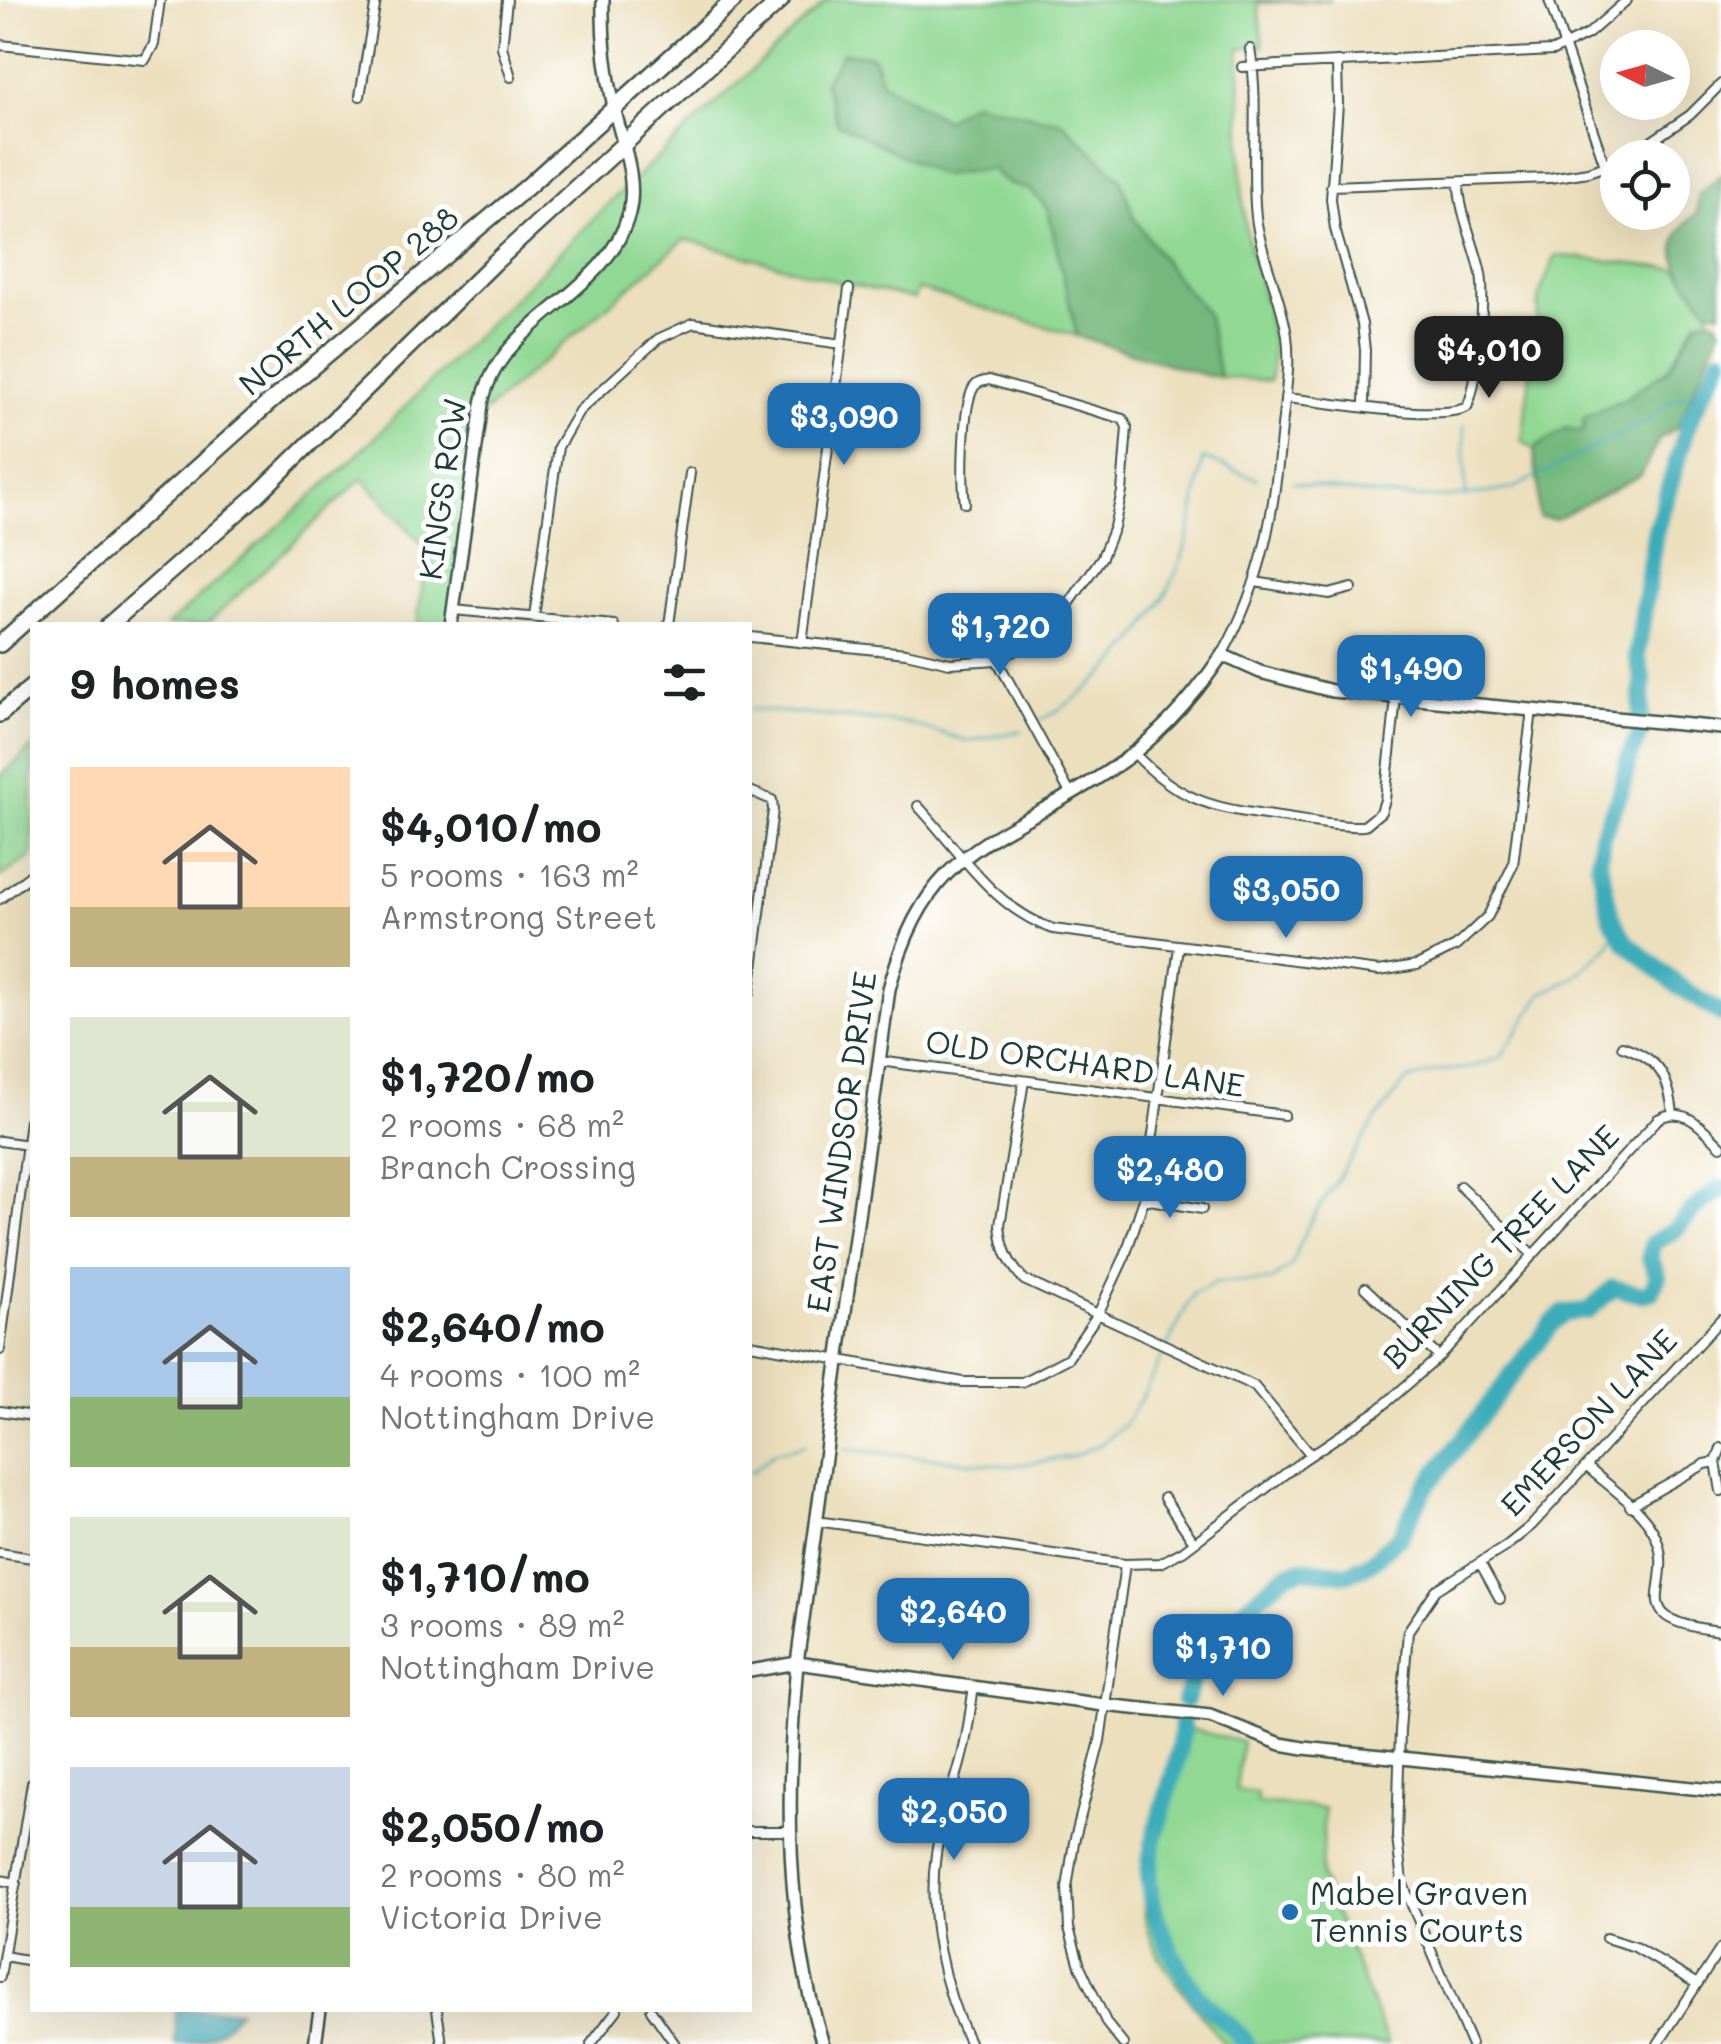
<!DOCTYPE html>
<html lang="en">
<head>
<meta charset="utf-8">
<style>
	:root { --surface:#fff; --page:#f2f2f2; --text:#202124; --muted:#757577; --accent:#1f6fb2 }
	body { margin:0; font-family:Mali,sans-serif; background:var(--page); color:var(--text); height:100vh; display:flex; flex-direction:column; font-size:38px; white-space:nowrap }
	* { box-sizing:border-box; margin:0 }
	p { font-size:32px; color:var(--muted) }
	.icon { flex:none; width:55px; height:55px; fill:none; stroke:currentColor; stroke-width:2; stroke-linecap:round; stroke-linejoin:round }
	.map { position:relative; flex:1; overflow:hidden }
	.drawer { position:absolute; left:30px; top:622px; width:722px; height:1390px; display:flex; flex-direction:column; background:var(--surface); border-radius:0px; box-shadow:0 10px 40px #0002 }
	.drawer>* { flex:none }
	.needle { width:65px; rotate:275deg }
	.controls { position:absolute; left:1600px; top:30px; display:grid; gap:20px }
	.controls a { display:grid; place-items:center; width:90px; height:90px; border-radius:50%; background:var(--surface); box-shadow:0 10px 40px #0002; font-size:50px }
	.price { position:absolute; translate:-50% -85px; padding:0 22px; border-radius:20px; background:var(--accent); color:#fff; font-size:32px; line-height:65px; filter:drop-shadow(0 2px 5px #0008) }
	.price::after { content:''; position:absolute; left:50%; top:60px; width:30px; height:22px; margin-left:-15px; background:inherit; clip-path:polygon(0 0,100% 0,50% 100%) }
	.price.active { background:#222; color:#fff }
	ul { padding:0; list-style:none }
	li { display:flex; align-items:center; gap:30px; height:250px; padding:0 40px }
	li span { display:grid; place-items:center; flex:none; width:280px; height:200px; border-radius:0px; color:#555 }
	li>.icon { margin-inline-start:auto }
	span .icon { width:120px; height:120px; fill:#fffc; stroke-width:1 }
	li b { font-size:42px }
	h2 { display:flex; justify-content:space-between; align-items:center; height:120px; padding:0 40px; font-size:42px }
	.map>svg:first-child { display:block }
</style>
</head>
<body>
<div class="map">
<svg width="1721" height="2044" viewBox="0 0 1721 2044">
	<rect width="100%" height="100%" fill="#fff"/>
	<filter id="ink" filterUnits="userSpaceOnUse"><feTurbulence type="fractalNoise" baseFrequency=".01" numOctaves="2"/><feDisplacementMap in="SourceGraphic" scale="20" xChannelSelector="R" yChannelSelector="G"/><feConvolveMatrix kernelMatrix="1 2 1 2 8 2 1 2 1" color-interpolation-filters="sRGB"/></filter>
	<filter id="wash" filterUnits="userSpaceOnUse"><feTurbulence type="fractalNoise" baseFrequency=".0048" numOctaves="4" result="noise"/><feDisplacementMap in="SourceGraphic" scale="40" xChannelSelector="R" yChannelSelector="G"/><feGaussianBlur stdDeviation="2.25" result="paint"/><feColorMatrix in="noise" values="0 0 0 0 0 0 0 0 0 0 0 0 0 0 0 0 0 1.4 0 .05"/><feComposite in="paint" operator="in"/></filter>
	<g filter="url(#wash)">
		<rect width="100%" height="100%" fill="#ecdfbd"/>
		<path fill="#90d893" stroke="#588a64" stroke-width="2.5" d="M827,0H1332L1258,3L1263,46L1239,49C1243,106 1238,164 1245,221C1252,280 1281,318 1270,381L1220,377L1207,314L1170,270L1134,218L1121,179L944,120L882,82L843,52L940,175L991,169L1008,184L1031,190L1048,210L1077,336L918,289L914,299L839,282L685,239L480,416L451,625H417L427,550L362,478L206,625H168L350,462L611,201Z
			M1556,255L1677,269L1709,310V318L1697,320L1668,369L1626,398L1586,416L1585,427L1581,432L1566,428L1534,449L1522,441L1540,293Z
			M32,747V856L0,877V777Z
			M1178,1726L1242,1742L1236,1790L1257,1793V1803L1324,1808L1321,1878L1388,2044H1224C1198,2008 1155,1967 1146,1922C1135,1868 1165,1781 1178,1726Z"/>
		<path fill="#74b87d" stroke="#4a7a58" stroke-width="2.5" d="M843,52L873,56L882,82L944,120L972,102L1062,122L1121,179L1134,218L1170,270L1207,314L1220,377L1204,375L1077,336L1048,210L1031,190L1009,184L991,169L940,175L837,123L824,82Z
			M1721,175V312L1709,310C1684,278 1653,247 1697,213L1699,194Z
			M1709,318L1718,322L1721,329L1677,427L1659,439L1641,475L1555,519L1539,517C1535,504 1540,495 1538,483C1536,471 1534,462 1534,449L1566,428L1581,432L1585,427L1582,422L1586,416L1626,398L1668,370L1698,320Z"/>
		<path fill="#3cacb9" stroke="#2e7476" stroke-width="2.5" d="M176,2010H239C223,2032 201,2044 175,2044Z"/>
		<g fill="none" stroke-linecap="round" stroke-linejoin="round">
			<path stroke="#3cacb9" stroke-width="2.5" d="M1464,425L1466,497
				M1293,482C1368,497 1438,505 1514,488L1646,421L1673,400L1703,390
				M750,709L906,723L969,741L1021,731
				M1041,720C1102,687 1159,624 1182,557C1193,525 1197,491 1203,458L1257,479
				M845,1449L1010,1466L1071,1457L1099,1445L1123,1426L1142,1397L1193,1294L1217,1282L1270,1281L1291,1266L1306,1229L1376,1119L1406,1081L1438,1071L1469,1068L1500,1058L1543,993L1573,979L1608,946L1615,926
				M750,1473L774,1453L805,1445"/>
			<path stroke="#3cacb9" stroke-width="18" d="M1721,358L1690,419L1655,533L1637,656L1643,681L1639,735L1629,757L1621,791L1602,835L1599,862L1611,917L1626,942L1676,984L1721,1014
				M1185,1700L1205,1643L1286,1574L1304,1569L1347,1574L1370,1563L1400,1536L1424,1490L1552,1323L1564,1313L1588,1311L1613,1288L1641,1294L1651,1292L1658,1276L1650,1258L1652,1244L1676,1229L1695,1208L1721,1188
				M1182,1723C1180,1776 1151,1823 1149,1875C1148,1912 1173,1959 1194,1990C1209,2013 1231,2021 1247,2044"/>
		</g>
	</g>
	<g filter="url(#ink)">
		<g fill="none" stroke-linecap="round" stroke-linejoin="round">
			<defs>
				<path id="street" d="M507,0L502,47L511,77
					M1549,0L1605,166
					M0,45L145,60L154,44L160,0
					M1337,63L1338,104L1331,199L1335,229L1362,324L1365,350L1364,406
					M1242,67L1553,51L1588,34L1627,0
					M360,96L376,0
					M1627,158L1690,115L1721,84
					M1331,186L1550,178L1588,172L1618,162
					M1285,398C1322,401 1440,422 1467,407C1478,385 1485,299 1481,274C1475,243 1459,214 1459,183
					M1255,582L1329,594L1352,588
					M453,610L614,625
					M534,617L558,447L579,411L638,357L658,339L693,323L842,344
					M669,625L690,473
					M750,637L906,653L950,663L997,660L1014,651L1064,611L1102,557L1114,527L1122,492L1127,427L1123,419L989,380C982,382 979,381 974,387C962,406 962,481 965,503
					M802,643L849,289
					M1222,655C1264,579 1274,512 1282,427C1285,397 1291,366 1287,336C1281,295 1261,258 1256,217C1250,162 1260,105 1250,49
					M997,660L1070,793
					M1134,753C1182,805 1220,809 1287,818C1311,822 1340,827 1364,826L1381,812L1385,800L1396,698
					M750,791L772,800L773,810L750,992
					M918,806C960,851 993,908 1053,929L1379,971L1417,965L1456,946L1488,916L1513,865L1532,710
					M0,899L32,874
					M1622,1046C1658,1058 1669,1076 1673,1114
					M879,1061L1284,1115
					M1024,1081L1000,1225C1002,1249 1008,1262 1024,1280L1254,1386L1311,1455
					M0,1141L28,1145
					M1460,1186L1532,1254
					M1144,1199L1202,1209
					M1365,1288L1439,1357
					M750,1344L963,1382H1022L1068,1358L1098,1314L1125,1256L1144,1199L1179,947
					M0,1350L32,1105
					M0,1411L32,1416
					M1721,1448L1716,1462L1721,1491
					M1586,1466C1607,1485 1639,1506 1653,1531C1683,1586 1613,1619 1721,1631
					M1164,1498L1194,1542
					M1630,1506L1705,1464L1716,1462
					M816,1521L1125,1564L1160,1563L1183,1551L1302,1461L1378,1410L1439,1357L1658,1119C1684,1104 1703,1129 1721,1146
					M0,1553L32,1558
					M1480,1563L1500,1599
					M750,1831H790
					M0,1880L16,1883
					M1606,1938L1635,1947L1697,1984
					M4,1956L32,1961
					M0,1977L32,1783
					M437,2010L442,2044
					M651,2010L675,2044
					M591,2044L617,2010
					M970,2044C943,1989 927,1915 936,1854C941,1820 954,1789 962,1756C968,1734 970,1710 974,1687
					M1123,2044L1107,2024L1080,1966L1069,1928L1067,1888L1074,1842L1100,1741L1125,1564
					M1471,2044L1402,1882L1397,1837L1400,1730L1408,1631L1436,1590L1505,1547L1532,1525L1721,1319
					M1658,2044L1721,1948"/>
				<path id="secondary" d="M451,625L482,404C498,319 608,296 629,213C638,179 621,140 614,107C606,71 602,36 603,0
					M750,1671L797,1663L1104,1705L1210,1716L1281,1744L1304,1748L1721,1791
					M315,2044L320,2010
					M823,2044C784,1922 786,1789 797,1663L889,989C927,842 1000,843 1110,770C1156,740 1192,700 1222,655L1260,672L1332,691L1721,728"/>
				<path id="highway" d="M109,625L257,495L494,263L781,0
					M0,644L270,402L527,187L734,0
					M0,714L32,687"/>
			</defs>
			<use href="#street" stroke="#3e5549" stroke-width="12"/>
			<use href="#secondary" stroke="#3e5549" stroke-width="16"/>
			<use href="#highway" stroke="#3e5549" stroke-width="20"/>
			<use href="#street" stroke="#fff" stroke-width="8"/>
			<use href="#secondary" stroke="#fff" stroke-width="11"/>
			<use href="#highway" stroke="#fff" stroke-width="15"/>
		</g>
	</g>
	<circle fill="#1f6fb2" stroke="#fff" stroke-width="4" cx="1290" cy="1912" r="10"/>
	<g text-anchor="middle" stroke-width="10" stroke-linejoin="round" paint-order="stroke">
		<g font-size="32" fill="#1f3d34" stroke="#fff">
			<text transform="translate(349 301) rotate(-40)" y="11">NORTH LOOP 288</text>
			<text transform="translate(443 489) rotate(-82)" y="11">KINGS ROW</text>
			<text transform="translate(1085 1064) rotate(8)" y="11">OLD ORCHARD LANE</text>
			<text transform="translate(842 1142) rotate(-82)" y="11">EAST WINDSOR DRIVE</text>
			<text transform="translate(1501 1247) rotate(-46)" y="11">BURNING TREE LANE</text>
			<text transform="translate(1589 1423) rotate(-47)" y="11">EMERSON LANE</text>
		</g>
		<g font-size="32" fill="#1f3d34" stroke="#fff" text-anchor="start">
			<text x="1310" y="1905">Mabel Graven<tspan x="1310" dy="37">Tennis Courts</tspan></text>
		</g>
	</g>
</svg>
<div class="controls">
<a><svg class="needle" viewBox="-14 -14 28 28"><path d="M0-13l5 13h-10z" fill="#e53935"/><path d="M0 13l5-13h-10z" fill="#757577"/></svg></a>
<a><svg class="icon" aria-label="locate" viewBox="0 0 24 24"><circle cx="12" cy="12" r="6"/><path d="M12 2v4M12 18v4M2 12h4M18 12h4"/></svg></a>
</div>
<b class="price active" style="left:1489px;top:401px">$4,010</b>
<b class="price" style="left:844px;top:468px">$3,090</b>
<b class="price" style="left:1000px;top:678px">$1,720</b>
<b class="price" style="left:1411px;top:720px">$1,490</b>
<b class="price" style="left:1286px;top:941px">$3,050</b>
<b class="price" style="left:1170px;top:1221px">$2,480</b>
<b class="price" style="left:953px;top:1663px">$2,640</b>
<b class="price" style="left:1223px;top:1699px">$1,710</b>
<b class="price" style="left:954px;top:1863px">$2,050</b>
<section class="drawer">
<h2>9 homes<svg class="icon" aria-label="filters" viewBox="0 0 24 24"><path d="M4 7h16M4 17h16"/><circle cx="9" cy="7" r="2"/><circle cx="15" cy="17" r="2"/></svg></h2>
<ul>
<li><span style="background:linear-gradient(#ffd9b3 70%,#c2b280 0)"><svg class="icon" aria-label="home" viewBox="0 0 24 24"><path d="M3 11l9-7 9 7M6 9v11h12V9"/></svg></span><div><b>$4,010/mo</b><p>5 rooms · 163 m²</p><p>Armstrong Street</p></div></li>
<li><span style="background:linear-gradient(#dfe7d0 70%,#c2b280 0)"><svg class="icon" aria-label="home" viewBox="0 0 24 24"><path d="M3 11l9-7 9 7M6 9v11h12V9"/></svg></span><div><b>$1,720/mo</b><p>2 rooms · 68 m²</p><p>Branch Crossing</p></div></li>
<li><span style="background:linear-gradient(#a9c7e8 65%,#8fb573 0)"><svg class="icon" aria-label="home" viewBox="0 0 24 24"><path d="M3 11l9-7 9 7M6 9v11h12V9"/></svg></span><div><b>$2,640/mo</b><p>4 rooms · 100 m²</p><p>Nottingham Drive</p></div></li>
<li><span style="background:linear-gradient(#dfe7d0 65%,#c2b280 0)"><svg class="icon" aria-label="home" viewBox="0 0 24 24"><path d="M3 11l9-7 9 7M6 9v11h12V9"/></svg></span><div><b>$1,710/mo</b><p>3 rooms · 89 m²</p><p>Nottingham Drive</p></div></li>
<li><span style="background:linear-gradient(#c9d6e8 70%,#8fb573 0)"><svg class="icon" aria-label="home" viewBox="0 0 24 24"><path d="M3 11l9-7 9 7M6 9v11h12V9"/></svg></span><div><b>$2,050/mo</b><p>2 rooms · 80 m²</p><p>Victoria Drive</p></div></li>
</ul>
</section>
</div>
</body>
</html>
